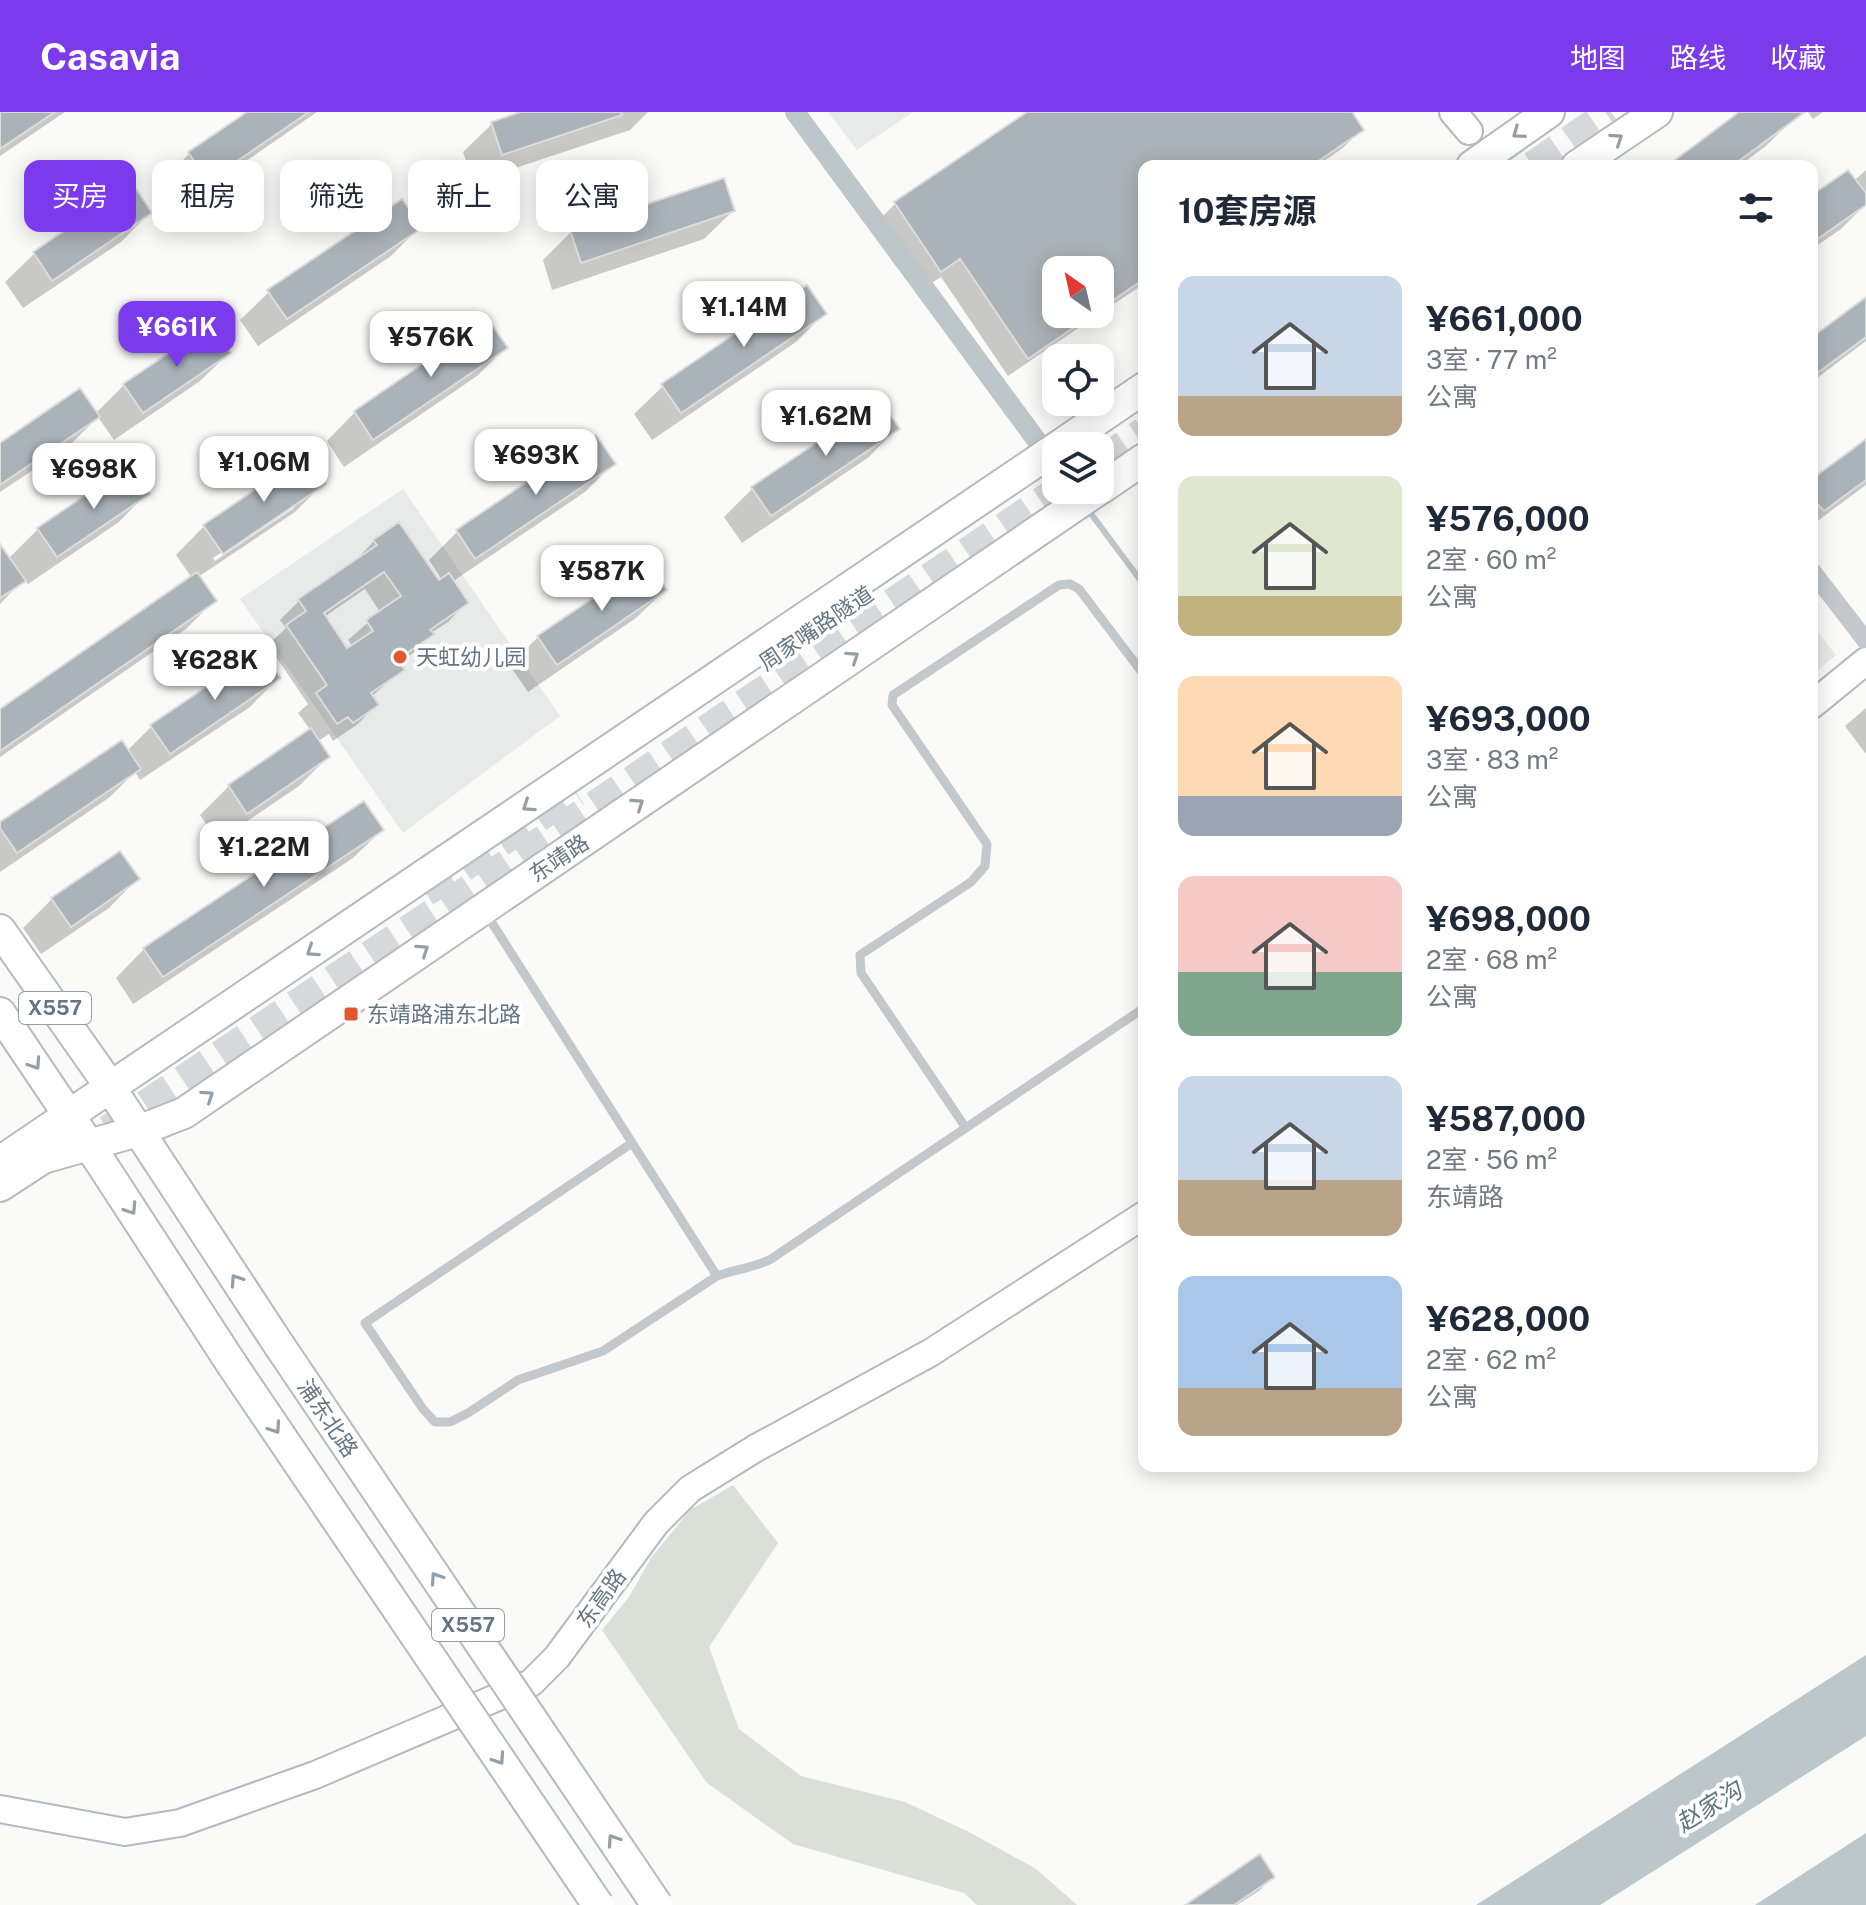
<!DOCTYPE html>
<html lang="zh">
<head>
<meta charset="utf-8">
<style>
	:root { --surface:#fff; --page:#f2f2f3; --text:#1f2937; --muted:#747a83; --accent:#7c3aed }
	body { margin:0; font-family:"Public Sans","Noto Sans SC",sans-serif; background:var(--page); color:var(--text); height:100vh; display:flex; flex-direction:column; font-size:30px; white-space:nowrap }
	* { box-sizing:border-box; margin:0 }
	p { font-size:26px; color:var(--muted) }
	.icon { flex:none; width:44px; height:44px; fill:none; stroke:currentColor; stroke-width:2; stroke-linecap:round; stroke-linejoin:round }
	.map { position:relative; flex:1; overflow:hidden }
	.details { position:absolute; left:1138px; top:48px; width:680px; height:1312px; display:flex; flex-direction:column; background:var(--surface); border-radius:16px; box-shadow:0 4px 20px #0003 }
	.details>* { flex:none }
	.hud { position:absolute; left:24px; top:48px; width:760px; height:72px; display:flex; gap:16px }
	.needle { width:52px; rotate:326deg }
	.controls { position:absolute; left:1042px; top:144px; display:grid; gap:16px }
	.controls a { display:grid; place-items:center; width:72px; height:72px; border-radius:16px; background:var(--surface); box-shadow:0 4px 20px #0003; font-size:40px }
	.price { position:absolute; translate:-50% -68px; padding:0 18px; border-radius:16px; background:#fff; color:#222; font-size:26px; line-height:52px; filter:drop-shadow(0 2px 4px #0008) }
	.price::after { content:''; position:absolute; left:50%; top:48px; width:24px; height:18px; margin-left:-12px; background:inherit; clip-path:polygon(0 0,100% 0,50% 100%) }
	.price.selected { background:var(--accent); color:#fff }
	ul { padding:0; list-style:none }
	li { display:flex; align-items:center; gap:24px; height:200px; padding:0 40px }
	li span { display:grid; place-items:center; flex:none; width:224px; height:160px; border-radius:16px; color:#555 }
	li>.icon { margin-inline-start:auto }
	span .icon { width:96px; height:96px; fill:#fffc; stroke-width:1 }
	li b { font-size:34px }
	h2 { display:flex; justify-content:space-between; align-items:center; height:96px; padding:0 40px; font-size:34px }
	.pill { padding:0 28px; border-radius:16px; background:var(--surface); box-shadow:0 4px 20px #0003; font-size:28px; line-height:72px }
	.pill.selected { background:var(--accent); color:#fff }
	header { display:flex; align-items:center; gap:48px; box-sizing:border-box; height:112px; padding:0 40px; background:var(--accent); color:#fff }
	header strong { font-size:38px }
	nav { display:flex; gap:44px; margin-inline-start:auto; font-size:28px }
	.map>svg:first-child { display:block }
</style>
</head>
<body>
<header>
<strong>Casavia</strong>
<nav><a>地图</a><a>路线</a><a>收藏</a></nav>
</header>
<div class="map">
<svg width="1866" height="1793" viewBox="0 0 1866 1793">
	<rect width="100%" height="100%" fill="#fafaf8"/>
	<path fill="#e8e9e9" d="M828,0H913L857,38Z
		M403,377L560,604L403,721L240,487Z
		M1812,513L1836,543L1812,563Z"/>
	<path fill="#dadfd7" d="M733,1373L778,1431L709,1535L739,1617L801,1664L905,1690L971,1721L1036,1757L1077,1793H977L964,1781L793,1732L707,1671L602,1518L629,1485L651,1446L690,1398Z"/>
	<path fill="#bbc7cb" d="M1866,1543V1624L1600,1793H1476Z
		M1866,1721V1793H1755Z"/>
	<path fill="#0003" fill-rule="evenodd" d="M0,0H65L0,44Z
		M251,0H317L178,96L161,70L189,42Z
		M526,0H648L630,18L473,70L463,40L492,12Z
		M1030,0H1350L1362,17L1343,36L1317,54H1144V172L1100,201V158H1056V202H1099L1008,264L941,165L922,177L876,111L895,92Z
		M1742,0H1791L1795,5L1766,34L1739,54H1670Z
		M1808,0H1823L1813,7Z
		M1866,58V92L1841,117L1812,137V86L1854,69Z
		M132,75L150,101L121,130L23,196L5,170L34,142Z
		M733,99L704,127L552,178L543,148L571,120Z
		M420,115L391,144L258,234L240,208L269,180Z
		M1866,188V229L1812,270V227Z
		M824,202L796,230L652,328L634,302L663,274Z
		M505,236L477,264L344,355L327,329L355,300Z
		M229,241L200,269L114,328L98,305L69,334L0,380V333L95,302L124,273Z
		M897,316L869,345L742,431L724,405L753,376Z
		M595,326L613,352L585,380L452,470L466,491L448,510L431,521L413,541L398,551L402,558L371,585L376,593L358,612L333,629L329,622L317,630L328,645L299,674L218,729L200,703L229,674L311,619L298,601L308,592L268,533L286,516L280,508L299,489L357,450L356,448L374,429L438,471L442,468L429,448L457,420ZM365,477L380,500L348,528L353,535L347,539L324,505Z
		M1866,330V373L1812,413V370Z
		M323,372L295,400L198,465L214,489L186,517L0,645V599L192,466L176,443L204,414ZM294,391V396L215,449L213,446Z
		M147,381L119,410L28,472L24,467L0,492V447H8L38,417Z
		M665,478L636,506L528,580L510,554L538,525Z
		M278,566L250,595L140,668L135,660L110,685L0,760V713L127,639L152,614Z
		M1866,596V642L1845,614Z
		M382,718L353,746L133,892L116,866L144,837Z
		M137,767L109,796L41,842L23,816L52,787Z
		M1272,1765L1259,1779L1237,1793H1190Z"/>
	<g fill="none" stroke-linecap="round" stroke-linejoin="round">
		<path stroke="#bbc7cb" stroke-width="6" d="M1089,399L1144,473"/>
		<path stroke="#bbc7cb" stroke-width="20" d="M795,0L1040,333"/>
	</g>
	<path fill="#aab3b9" stroke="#dcdcda" stroke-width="2" fill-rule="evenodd" d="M0,0H55L0,37Z
		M247,0H309L208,69L188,40Z
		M520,0H621L622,3L502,43L491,10Z
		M1027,0H1352L1364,18L1311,54H1144V167L1100,197V158H1056V202H1093L1028,247L960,147L941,160L894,90Z
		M1739,0H1805L1732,54H1667Z
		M1848,58L1866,81V93L1812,131V83Z
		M724,66L735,99L581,151L570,118Z
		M133,72L152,101L52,169L33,140Z
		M402,87L422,116L287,207L267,178Z
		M807,173L827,202L681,301L661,272Z
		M1866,185V225L1812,265V225Z
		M488,207L508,236L373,328L354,299Z
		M212,212L231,241L143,301L123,272Z
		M80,276L100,305L0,373V331Z
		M880,288L900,317L771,404L751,375Z
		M596,323L616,352L475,447L456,418Z
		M1866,327V368L1824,399L1812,386V367Z
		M306,343L326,372L223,442L203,413Z
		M130,353L150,382L57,445L37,416Z
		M399,410L439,468L449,461L469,491L430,518L435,522L397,548L405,558L371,581L379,593L353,611L348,605L337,612L316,581L327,573L286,513L306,499L298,487L377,433L373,428ZM384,460L401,484L366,508L373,519L347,536L324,501Z
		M0,432L26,469L0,486Z
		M648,449L667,478L557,553L537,524Z
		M197,460L217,489L0,639V597Z
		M261,538L281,566L170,642L150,613Z
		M311,616L330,645L247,702L228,673Z
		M122,628L141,657L17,741L0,716V710Z
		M364,689L384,718L163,865L143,836Z
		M120,739L140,767L71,815L51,786Z
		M1260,1742L1275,1765L1234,1793H1185Z"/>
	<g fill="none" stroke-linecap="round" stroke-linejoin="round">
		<path stroke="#d5d9db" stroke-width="30" stroke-dasharray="30 15" stroke-linecap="butt" d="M1533,54L1611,0
			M1100,350L1144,320
			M425,780L576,680
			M108,1018L593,695L1059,378"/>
		<defs>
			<path id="secondary" d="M1453,0L1469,19
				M1812,593L1866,549
				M0,1697L125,1720L180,1711L315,1663L531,1571L557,1545L656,1411L690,1377L756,1336L930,1241L1144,1103"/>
			<path id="primary" d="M1472,54L1549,0
				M1577,54L1657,0
				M1059,334L1144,276
				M1100,377L1144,347
				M0,818L100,960L279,1233
				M0,901L101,1051L231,1251
				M4,1047L1056,336
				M0,1074L43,1046L138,1019L184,1001L1098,378"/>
		</defs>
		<use href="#secondary" stroke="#b3babf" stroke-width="30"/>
		<use href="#primary" stroke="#b5babe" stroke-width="34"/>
		<path stroke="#c3c8cc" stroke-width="9" d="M485,800L717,1164
			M966,1016L861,861L860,843L971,770L985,754L987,732L892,593L893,583L1059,473L1070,472L1079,477L1144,563
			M632,1031L365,1211L423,1297L435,1310H450L468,1301L518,1268L603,1239L717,1164C736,1157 754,1156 771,1147L1144,896"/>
		<path stroke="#c3c8cc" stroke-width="18" d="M1812,459L1866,529"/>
		<use href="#secondary" stroke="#fff" stroke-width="26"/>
		<use href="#primary" stroke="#fff" stroke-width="30"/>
		<defs>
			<path id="primary-bridge" d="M279,1233L657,1793
				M231,1251L598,1793"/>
		</defs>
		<use href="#primary-bridge" stroke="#b5babe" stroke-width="34" stroke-linecap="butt"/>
		<use href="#primary-bridge" stroke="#fff" stroke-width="30"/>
	</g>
	<defs><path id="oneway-chevron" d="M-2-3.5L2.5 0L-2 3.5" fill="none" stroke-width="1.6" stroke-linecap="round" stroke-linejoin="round" transform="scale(2)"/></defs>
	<g stroke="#939fa8">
		<use href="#oneway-chevron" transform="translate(1518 21) rotate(144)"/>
		<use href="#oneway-chevron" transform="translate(1617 27) rotate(-34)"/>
		<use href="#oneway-chevron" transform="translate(853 545) rotate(-34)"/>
		<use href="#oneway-chevron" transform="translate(638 692) rotate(-34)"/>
		<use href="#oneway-chevron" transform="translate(528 694) rotate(146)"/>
		<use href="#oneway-chevron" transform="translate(423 838) rotate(-34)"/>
		<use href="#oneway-chevron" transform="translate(312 839) rotate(146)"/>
		<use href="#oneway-chevron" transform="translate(35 952) rotate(56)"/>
		<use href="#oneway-chevron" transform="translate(208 984) rotate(-34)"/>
		<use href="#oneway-chevron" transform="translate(131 1097) rotate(57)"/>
		<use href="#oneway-chevron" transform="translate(236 1168) rotate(-124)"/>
		<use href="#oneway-chevron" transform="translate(275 1316) rotate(56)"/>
		<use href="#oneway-chevron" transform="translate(436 1466) rotate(-124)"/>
		<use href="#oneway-chevron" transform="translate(499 1647) rotate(56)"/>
		<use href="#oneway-chevron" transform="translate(613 1728) rotate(-124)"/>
	</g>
	<g fill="#e4572e" stroke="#fff" stroke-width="3">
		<circle cx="400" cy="545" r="8"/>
		<rect x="343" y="894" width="16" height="16" rx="4"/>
	</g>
	<g text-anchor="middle" stroke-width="8" stroke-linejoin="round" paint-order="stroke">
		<g fill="#fff" stroke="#939fa8" stroke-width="2">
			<rect x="19" y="880" width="72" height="32" rx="6"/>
			<rect x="432" y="1497" width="72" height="32" rx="6"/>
		</g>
		<g font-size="20" font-weight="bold" fill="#657683">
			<text x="55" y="903">X557</text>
			<text x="468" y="1520">X557</text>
		</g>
		<g font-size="22" fill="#657683" stroke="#fff">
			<text transform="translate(816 516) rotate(-34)" y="8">周家嘴路隧道</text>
			<text transform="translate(559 746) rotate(-34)" y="8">东靖路</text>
			<text transform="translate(328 1306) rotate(56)" y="8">浦东北路</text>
			<text transform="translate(601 1486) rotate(-54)" y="8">东高路</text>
		</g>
		<g font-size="22" fill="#657683" stroke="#fff" text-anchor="start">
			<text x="416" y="553">天虹幼儿园</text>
			<text x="367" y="910">东靖路浦东北路</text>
		</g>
		<g font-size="24" font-style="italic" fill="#60757c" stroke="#fff">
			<text transform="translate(1709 1695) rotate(-32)" y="8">赵家沟</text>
		</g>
	</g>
</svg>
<div class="controls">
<a><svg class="needle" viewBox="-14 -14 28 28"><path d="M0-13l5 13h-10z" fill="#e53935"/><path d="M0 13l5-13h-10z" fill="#747a83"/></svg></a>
<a><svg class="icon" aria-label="locate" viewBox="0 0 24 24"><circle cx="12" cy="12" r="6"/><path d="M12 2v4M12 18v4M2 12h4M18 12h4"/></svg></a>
<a><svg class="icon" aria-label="layers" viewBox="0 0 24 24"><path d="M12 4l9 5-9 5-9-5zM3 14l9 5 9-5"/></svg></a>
</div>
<b class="price" style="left:744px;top:237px">¥1.14M</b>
<b class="price selected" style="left:177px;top:257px">¥661K</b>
<b class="price" style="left:431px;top:267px">¥576K</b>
<b class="price" style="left:826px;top:346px">¥1.62M</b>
<b class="price" style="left:536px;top:385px">¥693K</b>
<b class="price" style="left:264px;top:392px">¥1.06M</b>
<b class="price" style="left:94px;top:399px">¥698K</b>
<b class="price" style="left:602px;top:501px">¥587K</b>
<b class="price" style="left:215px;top:590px">¥628K</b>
<b class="price" style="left:264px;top:777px">¥1.22M</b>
<div class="hud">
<a class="pill selected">买房</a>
<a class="pill">租房</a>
<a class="pill">筛选</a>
<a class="pill">新上</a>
<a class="pill">公寓</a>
</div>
<section class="details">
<h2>10套房源<svg class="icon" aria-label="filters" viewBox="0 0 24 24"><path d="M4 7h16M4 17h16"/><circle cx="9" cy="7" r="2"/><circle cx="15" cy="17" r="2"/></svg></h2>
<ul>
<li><span style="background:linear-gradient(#c9d6e8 75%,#b9a48a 0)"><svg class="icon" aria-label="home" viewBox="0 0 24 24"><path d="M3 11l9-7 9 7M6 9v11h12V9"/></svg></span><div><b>¥661,000</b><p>3室 · 77 m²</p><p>公寓</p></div></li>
<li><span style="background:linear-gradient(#dfe7d0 75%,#c2b280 0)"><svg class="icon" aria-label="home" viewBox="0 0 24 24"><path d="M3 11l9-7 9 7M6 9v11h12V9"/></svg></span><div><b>¥576,000</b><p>2室 · 60 m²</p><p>公寓</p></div></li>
<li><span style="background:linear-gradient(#ffd9b3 75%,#9aa5b1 0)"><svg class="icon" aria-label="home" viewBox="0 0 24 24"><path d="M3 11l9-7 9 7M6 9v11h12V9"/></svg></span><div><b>¥693,000</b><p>3室 · 83 m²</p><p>公寓</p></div></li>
<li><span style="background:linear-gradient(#f6c9c9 60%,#7fa58c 0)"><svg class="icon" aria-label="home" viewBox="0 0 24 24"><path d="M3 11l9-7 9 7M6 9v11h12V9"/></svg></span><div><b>¥698,000</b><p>2室 · 68 m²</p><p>公寓</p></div></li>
<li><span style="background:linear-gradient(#c9d6e8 65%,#b9a48a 0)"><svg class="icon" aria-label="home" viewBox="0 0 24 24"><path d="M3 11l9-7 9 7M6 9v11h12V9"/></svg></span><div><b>¥587,000</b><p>2室 · 56 m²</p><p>东靖路</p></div></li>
<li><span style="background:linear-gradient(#a9c7e8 70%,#b9a48a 0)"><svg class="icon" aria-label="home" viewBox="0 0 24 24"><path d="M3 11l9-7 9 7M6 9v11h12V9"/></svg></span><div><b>¥628,000</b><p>2室 · 62 m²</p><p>公寓</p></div></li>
</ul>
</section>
</div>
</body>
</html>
